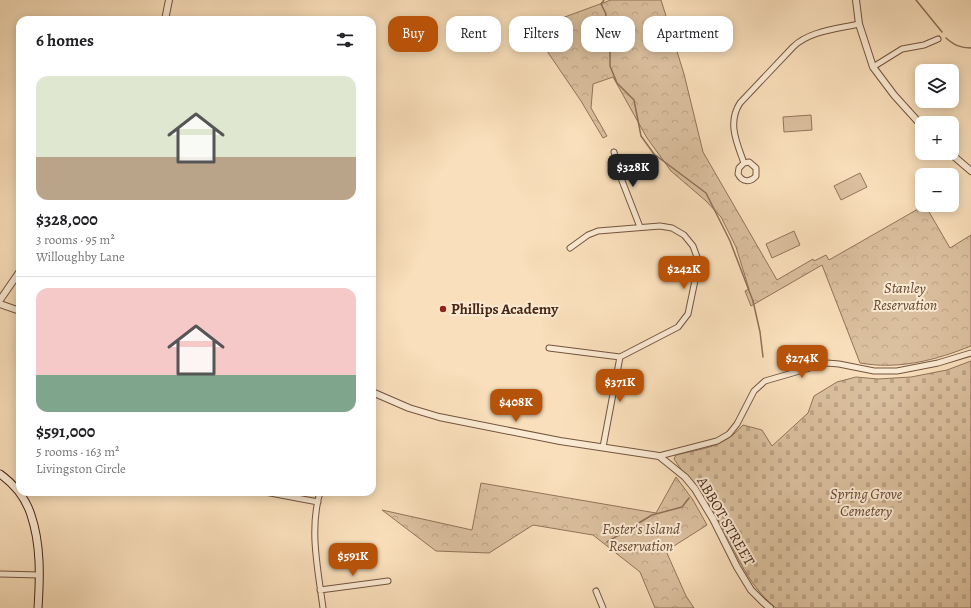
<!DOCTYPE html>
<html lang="en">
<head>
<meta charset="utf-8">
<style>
	:root { --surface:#fff; --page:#f6f6f6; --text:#202124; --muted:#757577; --line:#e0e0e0; --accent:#b45309 }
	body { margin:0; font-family:Alegreya,serif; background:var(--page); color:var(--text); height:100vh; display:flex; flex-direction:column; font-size:15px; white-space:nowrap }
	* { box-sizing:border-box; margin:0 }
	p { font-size:13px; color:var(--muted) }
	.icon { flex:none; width:22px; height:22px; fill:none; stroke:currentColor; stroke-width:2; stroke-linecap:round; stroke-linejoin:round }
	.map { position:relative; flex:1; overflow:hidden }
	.sheet { position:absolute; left:16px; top:16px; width:360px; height:480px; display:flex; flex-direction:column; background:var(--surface); border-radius:12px; box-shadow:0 2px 10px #0003 }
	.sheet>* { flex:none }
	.guide { position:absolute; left:388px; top:16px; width:380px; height:36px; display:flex; gap:8px }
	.controls { position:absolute; left:915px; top:64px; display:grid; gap:8px }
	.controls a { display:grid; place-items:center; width:44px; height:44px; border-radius:8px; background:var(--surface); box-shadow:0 2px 10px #0003; font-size:20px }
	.price { position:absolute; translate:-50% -34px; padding:0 9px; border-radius:8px; background:var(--accent); color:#fff; font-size:13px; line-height:26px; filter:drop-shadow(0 1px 2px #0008) }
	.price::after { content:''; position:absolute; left:50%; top:24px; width:12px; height:9px; margin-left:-6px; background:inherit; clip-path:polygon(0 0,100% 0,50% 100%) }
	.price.active { background:#222; color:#fff }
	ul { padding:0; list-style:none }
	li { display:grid; align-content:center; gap:8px; height:212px; padding:0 20px }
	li+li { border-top:1px solid var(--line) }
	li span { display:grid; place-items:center; height:124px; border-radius:12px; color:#555 }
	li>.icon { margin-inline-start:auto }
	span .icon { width:72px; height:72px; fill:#fffc; stroke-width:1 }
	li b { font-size:17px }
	h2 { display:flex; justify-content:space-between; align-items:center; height:48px; padding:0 20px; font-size:17px }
	.pill { padding:0 14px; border-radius:12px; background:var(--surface); box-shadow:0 2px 10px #0003; font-size:14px; line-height:36px }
	.pill.active { background:var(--accent); color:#fff }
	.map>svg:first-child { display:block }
</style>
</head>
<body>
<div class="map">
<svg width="971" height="608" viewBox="0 0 971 608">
	<defs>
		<pattern id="cemetery-stones" width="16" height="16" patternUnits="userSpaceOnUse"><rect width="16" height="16" fill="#dbc09f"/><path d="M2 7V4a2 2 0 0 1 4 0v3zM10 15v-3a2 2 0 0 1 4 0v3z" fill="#bda588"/></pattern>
		<pattern id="park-crowns" width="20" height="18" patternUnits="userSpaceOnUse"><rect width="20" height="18" fill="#dbc09f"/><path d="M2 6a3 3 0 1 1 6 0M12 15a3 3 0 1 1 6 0" fill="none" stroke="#bda588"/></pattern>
	</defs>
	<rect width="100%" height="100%" fill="#f9dfbb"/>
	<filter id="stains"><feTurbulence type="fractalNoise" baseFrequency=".005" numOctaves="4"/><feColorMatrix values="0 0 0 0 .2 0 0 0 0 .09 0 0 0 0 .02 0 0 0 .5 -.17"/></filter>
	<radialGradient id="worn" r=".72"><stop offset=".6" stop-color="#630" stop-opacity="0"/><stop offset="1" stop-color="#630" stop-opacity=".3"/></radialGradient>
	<path fill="#dbc09f" stroke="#92735a" d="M811,115L812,130L784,132L783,117Z
		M860,173L867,187L841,200L834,186Z
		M794,231L800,245L772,258L766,244Z"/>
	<path fill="url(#cemetery-stones)" stroke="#92735a" d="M971,361V608H776C745,583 735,549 716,516C704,495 687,479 674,459L676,455C704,448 723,448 743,425L762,430L772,446L808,413L814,396L837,382L856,377L878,379L911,377L947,370Z"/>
	<path fill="url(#park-crowns)" stroke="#92735a" d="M611,0H661L684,74L703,152L777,280L813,259L814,261L826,255L829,260L925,205L950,248L971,235V346C936,360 899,370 860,363L822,265L751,306L745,291L749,289L736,247L721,217L706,201L671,171L647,138L613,77L593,84L591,108L607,136L603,138L581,101L532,29Z
		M676,477L693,500L707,525L666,551L686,596L694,608H655L640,572L593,535L533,525L489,553L436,551L382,510L472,530L481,483L656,513Z"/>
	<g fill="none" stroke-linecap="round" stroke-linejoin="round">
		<path stroke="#8e6f57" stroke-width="1.5" d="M604,0L601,4L606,14L604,27L610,34V66L617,83L634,100L641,136L654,154L706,193L730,241L753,301L760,332L763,357
			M916,0L942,32
			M946,38C954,45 960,48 971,48
			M607,542L652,515L682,507L689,498"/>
		<defs>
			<path id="minor" d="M873,67L902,49L924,45L938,39
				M614,152L619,173L640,227
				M744,163L749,162L756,168V176C750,183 742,182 738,174L739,168L744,163C737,143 727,123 740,103L793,47C809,31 837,29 859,24
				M549,348L620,357L678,327L688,314L698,266L697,257L693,246L684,235L672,228L660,226L598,231L588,235L570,248
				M603,447L620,357
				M659,456L717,441L729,434L737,424L754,391L765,381L827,363L839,364L874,371H897L938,363L971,353
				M265,492L318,502
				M320,492C309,530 318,569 323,608
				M0,574L39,575
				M320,590L388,581
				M596,591L603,608"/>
			<path id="tertiary" d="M856,0L859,24L873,67L894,95L922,126
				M165,20L169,0
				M950,153L971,171
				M0,300L20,271
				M0,304L20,311
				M372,392L409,408L439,417L560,441L659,456L685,477L695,489L713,519L737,567L751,590L763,602L770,608"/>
			<path id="secondary" d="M0,474C14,484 26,499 31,515C41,544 40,578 38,608"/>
		</defs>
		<use href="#minor" stroke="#74543f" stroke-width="7"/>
		<use href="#tertiary" stroke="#74543f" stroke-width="8"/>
		<use href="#secondary" stroke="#482616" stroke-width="9"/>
		<use href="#minor" stroke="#fbead3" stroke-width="5"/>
		<use href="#tertiary" stroke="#fbead3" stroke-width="6"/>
		<use href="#secondary" stroke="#fbead3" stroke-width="7"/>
	</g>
	<circle fill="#8f2418" stroke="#fbead3" stroke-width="1.5" cx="443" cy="309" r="4"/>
	<g text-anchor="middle" stroke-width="4" stroke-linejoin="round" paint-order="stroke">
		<g font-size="15" font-style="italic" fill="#654531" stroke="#fbead3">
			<text x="905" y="293">Stanley<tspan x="905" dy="17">Reservation</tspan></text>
			<text x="866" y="499">Spring Grove<tspan x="866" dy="17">Cemetery</tspan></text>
			<text x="641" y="534">Foster's Island<tspan x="641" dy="17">Reservation</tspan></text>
		</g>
		<g font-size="15" font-weight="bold" fill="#482616" stroke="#fbead3" text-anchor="start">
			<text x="451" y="314">Phillips Academy</text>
		</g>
		<g font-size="15" fill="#482616" stroke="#fbead3">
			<text transform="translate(726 521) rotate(60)" y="5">ABBOT STREET</text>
		</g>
	</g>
	<rect width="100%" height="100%" filter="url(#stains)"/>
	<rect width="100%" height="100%" fill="url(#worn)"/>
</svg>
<div class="controls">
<a><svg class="icon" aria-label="layers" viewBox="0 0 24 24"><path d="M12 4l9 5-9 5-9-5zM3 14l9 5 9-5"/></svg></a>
<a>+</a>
<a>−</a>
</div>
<b class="price active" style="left:633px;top:188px">$328K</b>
<b class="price" style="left:684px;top:290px">$242K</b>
<b class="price" style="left:802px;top:379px">$274K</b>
<b class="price" style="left:620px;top:403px">$371K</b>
<b class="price" style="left:516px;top:423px">$408K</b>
<b class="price" style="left:353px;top:577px">$591K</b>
<div class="guide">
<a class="pill active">Buy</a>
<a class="pill">Rent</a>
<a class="pill">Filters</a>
<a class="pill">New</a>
<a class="pill">Apartment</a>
</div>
<section class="sheet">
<h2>6 homes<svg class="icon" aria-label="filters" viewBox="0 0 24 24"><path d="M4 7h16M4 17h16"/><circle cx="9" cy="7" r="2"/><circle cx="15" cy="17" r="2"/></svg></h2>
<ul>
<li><span style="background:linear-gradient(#dfe7d0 65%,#b9a48a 0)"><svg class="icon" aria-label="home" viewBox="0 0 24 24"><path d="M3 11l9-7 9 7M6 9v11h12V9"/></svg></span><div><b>$328,000</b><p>3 rooms · 95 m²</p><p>Willoughby Lane</p></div></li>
<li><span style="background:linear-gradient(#f6c9c9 70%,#7fa58c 0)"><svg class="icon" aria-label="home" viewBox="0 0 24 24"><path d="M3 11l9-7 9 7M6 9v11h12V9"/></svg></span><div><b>$591,000</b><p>5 rooms · 163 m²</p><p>Livingston Circle</p></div></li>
</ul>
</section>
</div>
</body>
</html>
